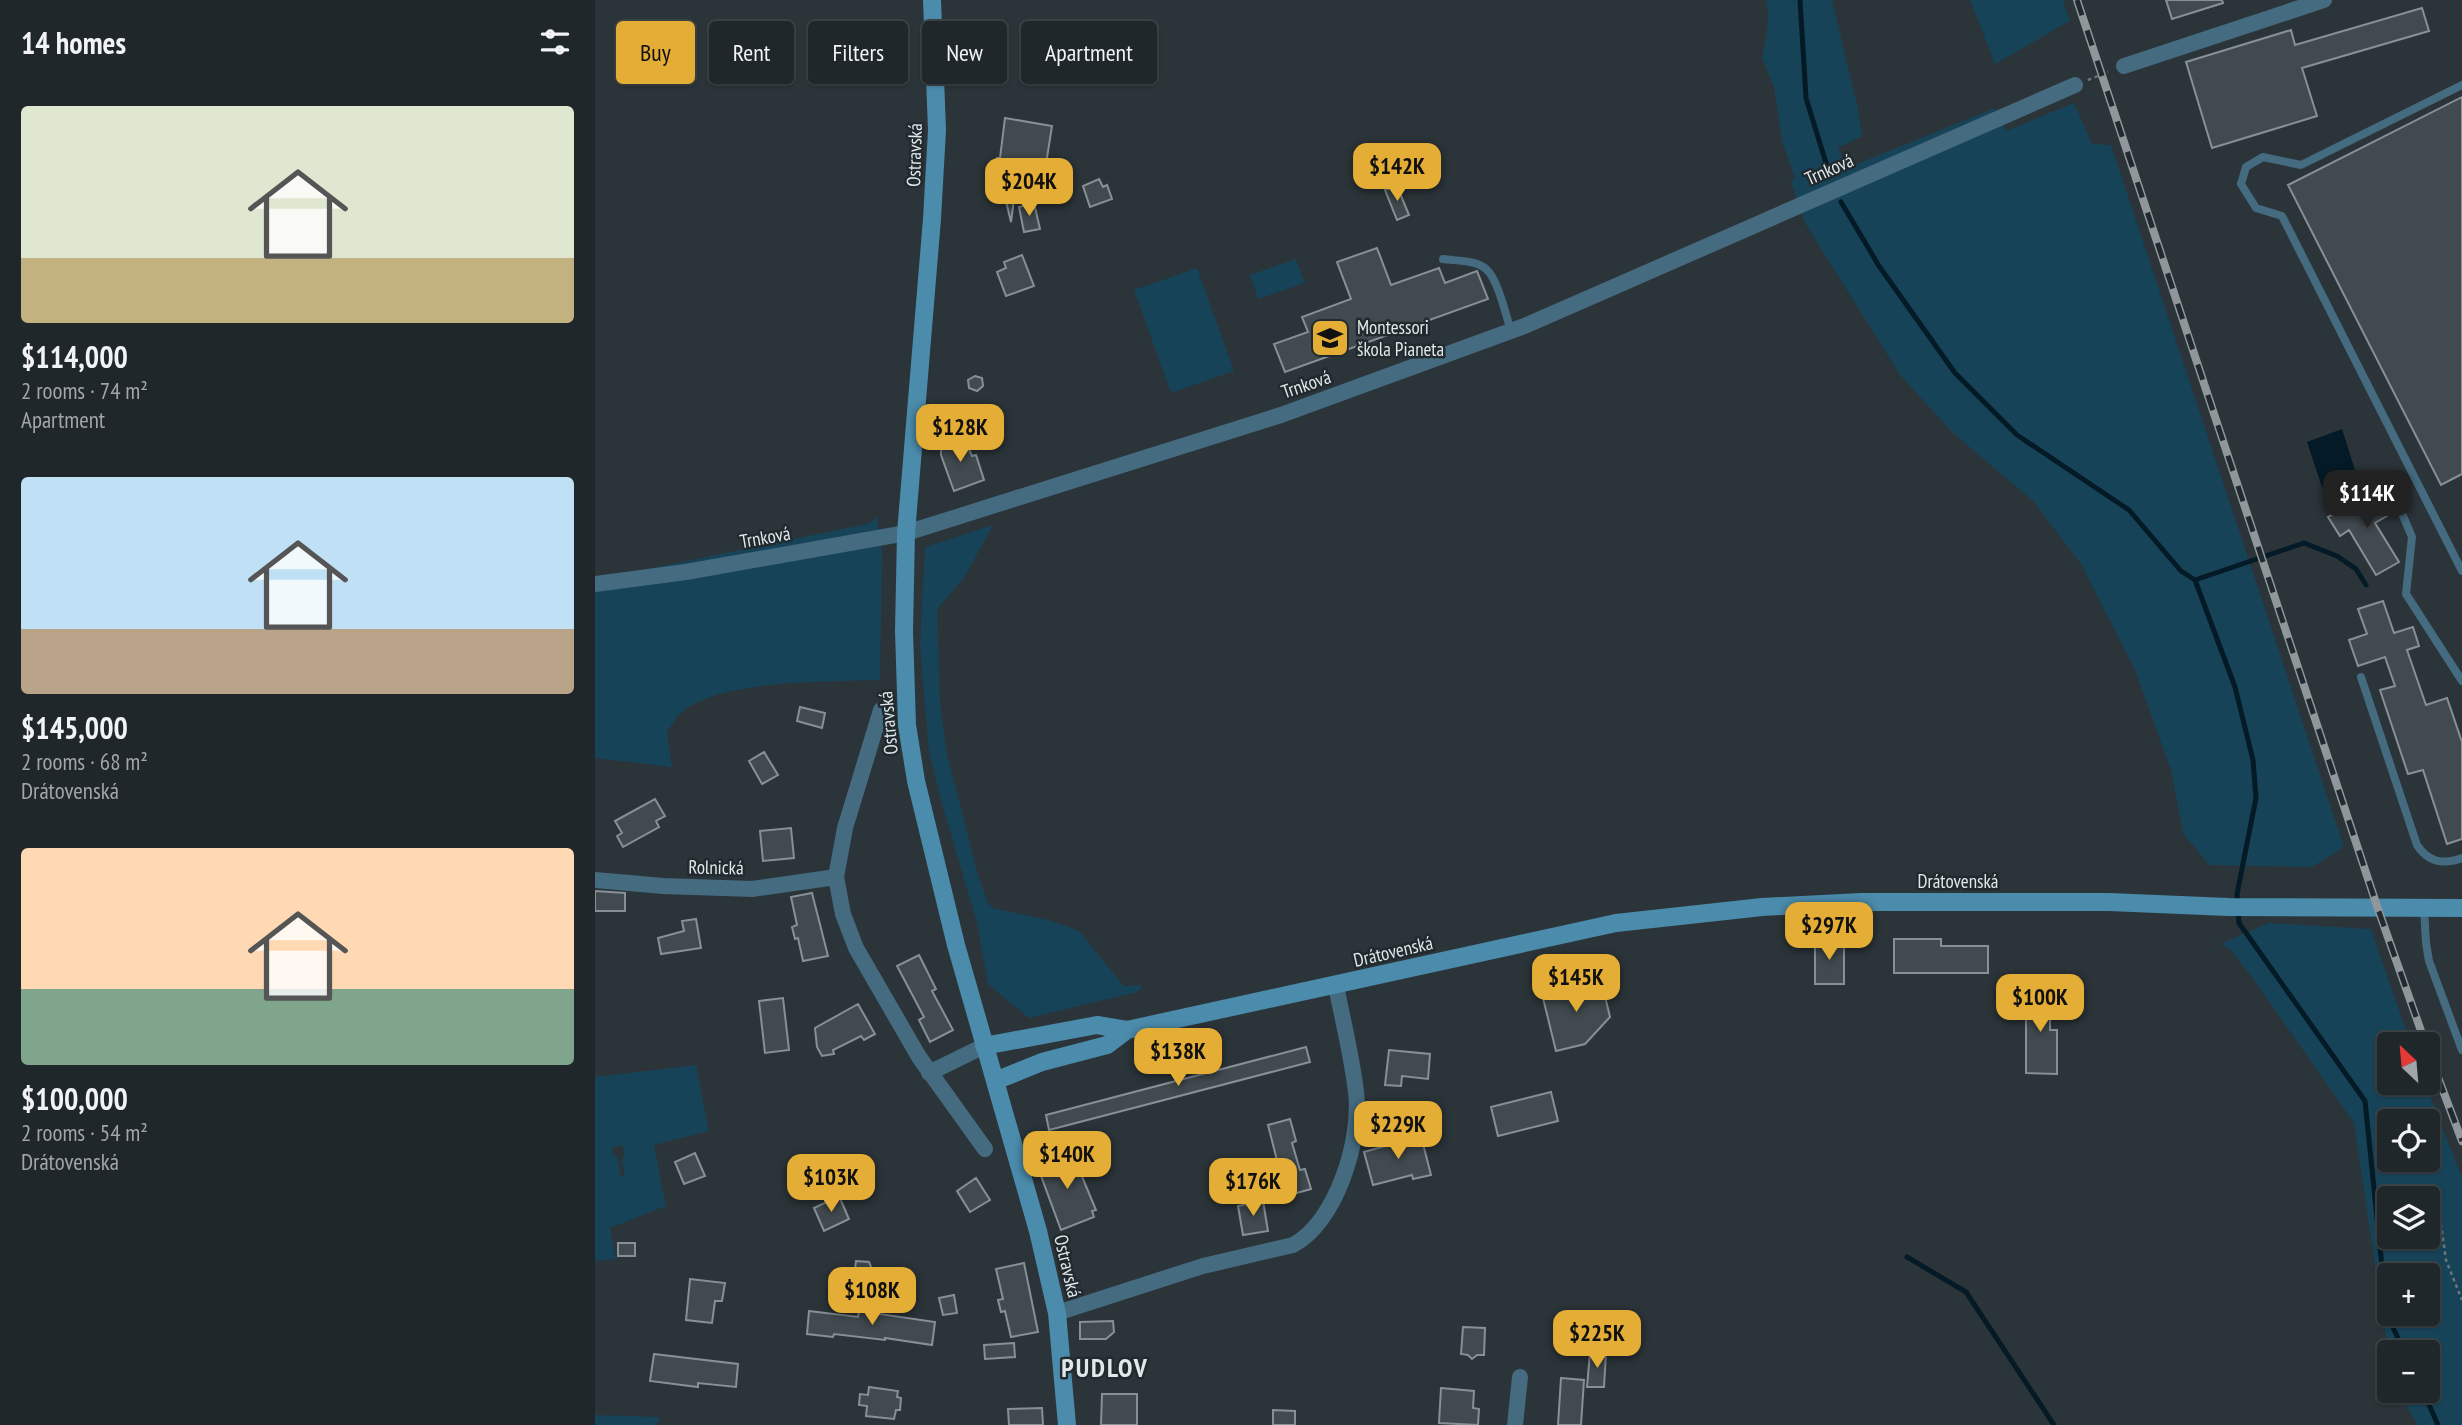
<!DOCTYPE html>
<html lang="en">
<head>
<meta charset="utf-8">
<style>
	:root { --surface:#20272b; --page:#282f33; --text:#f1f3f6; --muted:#a2a5a9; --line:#3d4447; --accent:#e4ad35 }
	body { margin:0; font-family:"PT Sans Narrow",sans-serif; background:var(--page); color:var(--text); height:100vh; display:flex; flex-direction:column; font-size:26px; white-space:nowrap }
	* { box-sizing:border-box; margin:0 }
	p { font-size:23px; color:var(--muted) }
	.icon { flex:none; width:38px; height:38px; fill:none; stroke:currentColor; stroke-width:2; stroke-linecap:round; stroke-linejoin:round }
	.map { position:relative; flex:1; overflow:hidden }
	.details { display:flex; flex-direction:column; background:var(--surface); width:595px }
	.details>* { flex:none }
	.banner { position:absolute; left:21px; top:21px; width:665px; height:63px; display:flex; gap:14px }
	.needle { width:46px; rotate:334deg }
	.tools { position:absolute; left:1782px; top:1032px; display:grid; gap:14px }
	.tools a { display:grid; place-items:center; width:63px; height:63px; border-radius:7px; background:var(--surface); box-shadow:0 2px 5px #0004,0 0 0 2px var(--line); font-size:35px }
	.price { position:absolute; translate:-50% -60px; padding:0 16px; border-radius:14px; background:var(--accent); color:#111; font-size:23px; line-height:46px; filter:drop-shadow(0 2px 4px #0008) }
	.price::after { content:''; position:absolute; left:50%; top:42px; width:21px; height:16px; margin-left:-10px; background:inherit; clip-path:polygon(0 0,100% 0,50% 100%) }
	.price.selected { background:#222; color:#fff }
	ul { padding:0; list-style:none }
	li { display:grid; align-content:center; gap:14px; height:371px; padding:0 21px }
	li span { display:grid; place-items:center; height:217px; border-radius:7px; color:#555 }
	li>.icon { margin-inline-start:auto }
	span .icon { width:126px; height:126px; fill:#fffc; stroke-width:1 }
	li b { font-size:30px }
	h2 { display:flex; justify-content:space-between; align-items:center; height:84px; padding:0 21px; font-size:30px }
	.pill { padding:0 24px; border-radius:7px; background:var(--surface); box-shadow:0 2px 5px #0004,0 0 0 2px var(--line); font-size:24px; line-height:63px }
	.pill.selected { background:var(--accent); color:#111 }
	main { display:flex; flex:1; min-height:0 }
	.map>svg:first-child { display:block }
</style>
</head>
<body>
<main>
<section class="details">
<h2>14 homes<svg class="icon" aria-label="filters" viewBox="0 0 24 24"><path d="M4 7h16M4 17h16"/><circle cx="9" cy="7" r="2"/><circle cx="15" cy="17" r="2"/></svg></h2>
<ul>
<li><span style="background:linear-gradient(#dfe7d0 70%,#c2b280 0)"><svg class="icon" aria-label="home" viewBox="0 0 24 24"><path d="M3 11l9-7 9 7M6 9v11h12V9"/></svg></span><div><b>$114,000</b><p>2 rooms · 74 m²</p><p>Apartment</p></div></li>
<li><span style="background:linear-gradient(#bfe0f5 70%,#b9a48a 0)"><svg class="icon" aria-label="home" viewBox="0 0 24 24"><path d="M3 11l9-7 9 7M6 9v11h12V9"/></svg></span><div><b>$145,000</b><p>2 rooms · 68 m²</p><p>Drátovenská</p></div></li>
<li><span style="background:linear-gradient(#ffd9b3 65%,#7fa58c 0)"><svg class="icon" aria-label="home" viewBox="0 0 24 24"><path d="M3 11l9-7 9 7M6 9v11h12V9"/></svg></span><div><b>$100,000</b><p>2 rooms · 54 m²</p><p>Drátovenská</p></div></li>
</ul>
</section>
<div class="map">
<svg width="1867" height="1425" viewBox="0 0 1867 1425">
	<rect width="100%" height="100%" fill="#2b3439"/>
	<path fill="#174358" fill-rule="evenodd" d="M1171,0H1237L1263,109L1267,136L1243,148L1252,168L1400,108L1411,131L1479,103L1497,144L1516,145L1749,847L1717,867L1614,865L1588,833L1576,770L1540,670L1486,564L1438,501L1357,432L1305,375L1210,223L1196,182L1200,178L1187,141L1179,87L1167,58L1172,32L1173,9Z
		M1375,0H1468L1475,21L1400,64Z
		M701,259L710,283L663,299L655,275Z
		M602,268L639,371L576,393L539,290Z
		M282,516L287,551L285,680C234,682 122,679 85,714C80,719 76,726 72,732L77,767L0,758V577L33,573L267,525L277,522Z
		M398,525L369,578L342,609L345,703L351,750L383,875L393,903L398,908L457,921L484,931L529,986L548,985L542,992L434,1018L393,984L382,923L348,807L334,752L325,644L330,547Z
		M1674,923L1776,929L1816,1045H1794V1083H1830L1867,1178V1425H1823L1802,1391H1832V1353H1794V1357L1759,1123L1659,980L1635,949L1625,944ZM1794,1122H1832V1160H1794ZM1794,1199H1832V1237H1794ZM1794,1276H1832V1314H1794Z
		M101,1065L114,1131L59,1145L71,1206L15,1228L21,1259L0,1261V1077ZM27,1145L30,1155L27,1160L30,1176L26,1177L22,1157L16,1151L19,1147Z
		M0,1415L66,1417L61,1425H0Z"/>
	<path fill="#041b27" d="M1747,429L1762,476L1727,487L1712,442Z"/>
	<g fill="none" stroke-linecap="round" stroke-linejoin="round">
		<path stroke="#041b27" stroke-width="5" d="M1205,0L1211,98L1235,176
			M1246,202L1284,266L1360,373L1422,435L1534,510L1586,571L1600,580L1709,543L1742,556L1761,569L1771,585
			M1600,580L1640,687L1658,760L1661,798L1642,894L1644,923L1770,1101L1792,1315L1810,1353
			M1312,1257L1371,1292L1459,1425
			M1828,1391L1843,1425"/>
	</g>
	<path fill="#414a4f" stroke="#869096" stroke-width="2" d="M1571,0H1627L1628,3L1577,19Z
		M1827,8L1834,31L1707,68L1722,116L1617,148L1591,62L1696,30L1700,45Z
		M1867,97V474L1846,485L1693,185Z
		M410,118L457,126L451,164L424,161L416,222L409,193L398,192L402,158H405Z
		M504,179L508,187L512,185L517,199L495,207L488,186Z
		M802,186L814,215L802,220L790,190Z
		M439,203L445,229L429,232L424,207Z
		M782,248L796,285L844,268L850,283L882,271L893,299L690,372L679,344L713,332L707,317L756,299L742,262Z
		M427,255L439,286L411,296L402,272L411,268L409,262Z
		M380,376L387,378L388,386L382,391L374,388L373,380Z
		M364,437L366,447L372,445L377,456L381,455L389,480L359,491L346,455V439Z
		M1778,494L1791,503L1797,513L1780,523L1804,562L1781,575L1754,530L1745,536L1733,517L1770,495Z
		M1788,601L1799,633L1818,627L1824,646L1812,650L1831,705L1852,698L1867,742V839L1852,844L1828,770L1813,774L1785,690L1800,686L1790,657L1763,666L1754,640L1772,634L1763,609Z
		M205,707L230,713L227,728L202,721Z
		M169,752L183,775L167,784L154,761Z
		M60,799L70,816L61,821L64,827L28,847L22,836L27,833L20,821Z
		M196,828L199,858L168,861L165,831Z
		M0,891L30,893V911H0Z
		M217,893L233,956L208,961L203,938L200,939L197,927L202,925L196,897Z
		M101,919L106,948L66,954L63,938L89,931L87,921Z
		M1299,939H1346V946H1393V973H1299Z
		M1220,940H1249V984H1220Z
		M324,955L341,989L337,991L358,1030L335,1042L324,1020L329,1017L302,966Z
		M1006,980L1015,1017L990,1044L961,1051L947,994Z
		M1431,989H1455V1030H1462V1074L1431,1073Z
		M188,998L194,1050L170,1053L164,1001Z
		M263,1004L280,1034L269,1040L266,1036L238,1050L239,1054L227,1056L222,1047L220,1028Z
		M711,1047L715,1062L454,1130L451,1115Z
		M794,1050L835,1054L833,1079L807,1076L806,1086L790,1085Z
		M956,1092L963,1121L903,1136L896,1107Z
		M695,1119L701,1141L697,1143L705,1170L710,1169L716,1189L691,1196L673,1125Z
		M826,1136L836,1175L818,1179L817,1175L778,1185L769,1152Z
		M100,1153L110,1176L89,1184L80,1162Z
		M475,1153L476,1155L480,1153L485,1166L483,1167L501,1210L497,1211L499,1217L466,1230L442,1165Z
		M381,1178L395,1200L375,1212L362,1191Z
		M244,1196L254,1219L229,1231L219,1208Z
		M668,1201L673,1231L648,1235L643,1206Z
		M23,1243H40V1256H23Z
		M261,1261L274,1262L276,1267L275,1277L259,1276Z
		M429,1263L443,1332L416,1337L410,1311L406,1312L403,1300L408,1299L401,1269Z
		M95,1279L130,1283L127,1301H120L117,1323L91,1320Z
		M359,1295L362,1313L348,1315L344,1298Z
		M214,1311L263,1317L264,1311L340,1322L337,1345L290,1338V1340L239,1334L238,1337L212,1334Z
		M518,1321L519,1332L511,1339H485V1322Z
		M868,1327L890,1328L889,1355H882L877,1359L873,1355L866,1354Z
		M419,1343L420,1357L390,1359L389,1345Z
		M995,1352L1011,1353L1009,1387H992Z
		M59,1354L143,1364L141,1387L103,1383V1387L55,1381Z
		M966,1378L989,1380L986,1425H963Z
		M274,1387L303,1391L302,1397L306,1398L305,1410H301L299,1419L271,1416L272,1406L264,1405L265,1394L273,1395Z
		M846,1388L879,1391L878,1408L884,1409L883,1425L844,1423Z
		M507,1394H542V1425H506Z
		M447,1408L448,1425H414L413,1409Z
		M678,1410L700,1411V1425H678Z"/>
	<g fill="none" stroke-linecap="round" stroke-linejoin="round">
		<path stroke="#6d7579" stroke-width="2.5" stroke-dasharray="3.5 3.5" stroke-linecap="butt" d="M1493,80L1513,72
			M1841,1189L1851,1260L1867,1300"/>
		<path stroke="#456b80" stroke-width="8" d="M1867,85L1706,165L1668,157L1651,167L1646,184L1661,208L1687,216L1867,571
			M848,259C861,261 881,260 891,269C903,279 911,316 916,331
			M1759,489L1780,487L1803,504L1817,537L1811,594L1867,681
			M1766,677L1822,845C1833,862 1848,865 1867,858
			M1829,909L1831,943L1834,961L1867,1050"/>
		<path stroke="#456b80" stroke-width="16" d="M1529,66L1729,0
			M0,584L91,572L311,533L686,415L932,325L1480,85
			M286,710L250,828L241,877L248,914L261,948L324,1057L390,1149
			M0,880L68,886L157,889L241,877
			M334,1073L389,1046
			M462,1313L608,1266L698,1245C741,1223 767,1139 761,1092C757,1057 748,1021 741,986
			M920,1425L925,1377"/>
		<path stroke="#4b8bab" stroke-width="18" d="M337,0L342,130L337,219L311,533L309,631L312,725L321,781L361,945L443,1231L462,1313L472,1425
			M389,1046L502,1025L532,1030L1021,923L1167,907L1266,902H1514L1633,907L1867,908
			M400,1081L447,1062L512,1045L532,1030"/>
		<defs>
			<path id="rail" d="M1482,0L1783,909L1831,1045
				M1832,1048L1867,1141"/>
		</defs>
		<use href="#rail" stroke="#90979b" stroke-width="8"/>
		<use href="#rail" stroke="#212a2e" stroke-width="5" stroke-dasharray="16" stroke-linecap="butt"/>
	</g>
	<defs>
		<symbol id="school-square" viewBox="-11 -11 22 22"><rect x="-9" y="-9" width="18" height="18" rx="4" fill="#e4ad35" stroke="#212a2e"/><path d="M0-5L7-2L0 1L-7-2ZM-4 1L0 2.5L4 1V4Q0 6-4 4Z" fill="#111"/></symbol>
	</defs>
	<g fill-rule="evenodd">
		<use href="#school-square" x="713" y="316" width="44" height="44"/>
	</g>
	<g text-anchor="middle" stroke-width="5" stroke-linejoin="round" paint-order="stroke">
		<g font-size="19" fill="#e1e7ea" stroke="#212a2e">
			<text transform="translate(319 155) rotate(-88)" y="7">Ostravská</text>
			<text transform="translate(1234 169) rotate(-24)" y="7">Trnková</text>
			<text transform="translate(711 384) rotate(-19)" y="7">Trnková</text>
			<text transform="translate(170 537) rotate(-10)" y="7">Trnková</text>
			<text transform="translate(293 723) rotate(-95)" y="7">Ostravská</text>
			<text transform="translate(121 867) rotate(1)" y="7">Rolnická</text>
			<text x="1363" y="888">Drátovenská</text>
			<text transform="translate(798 951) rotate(-13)" y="7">Drátovenská</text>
			<text transform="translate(473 1266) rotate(77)" y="7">Ostravská</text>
		</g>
		<g font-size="19" fill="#e1e7ea" stroke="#212a2e" text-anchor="start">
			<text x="762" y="334">Montessori<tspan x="762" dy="22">škola Pianeta</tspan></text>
		</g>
		<g font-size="26" font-weight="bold" letter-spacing="2" fill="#e1e7ea" stroke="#212a2e">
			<text x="510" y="1377">PUDLOV</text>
		</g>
	</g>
</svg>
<div class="tools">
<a><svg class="needle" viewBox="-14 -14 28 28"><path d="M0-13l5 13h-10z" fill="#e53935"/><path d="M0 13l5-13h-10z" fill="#a2a5a9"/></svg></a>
<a><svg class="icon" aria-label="locate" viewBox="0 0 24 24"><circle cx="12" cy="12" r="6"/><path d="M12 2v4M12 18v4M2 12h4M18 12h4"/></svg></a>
<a><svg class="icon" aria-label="layers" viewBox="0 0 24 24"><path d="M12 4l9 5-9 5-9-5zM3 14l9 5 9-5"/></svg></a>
<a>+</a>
<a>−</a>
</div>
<b class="price" style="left:802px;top:203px">$142K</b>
<b class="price" style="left:434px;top:218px">$204K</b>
<b class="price" style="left:365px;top:464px">$128K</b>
<b class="price selected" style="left:1772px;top:530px">$114K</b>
<b class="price" style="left:1234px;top:962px">$297K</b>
<b class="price" style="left:981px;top:1014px">$145K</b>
<b class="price" style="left:1445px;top:1034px">$100K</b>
<b class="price" style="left:583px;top:1088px">$138K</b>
<b class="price" style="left:803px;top:1161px">$229K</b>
<b class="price" style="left:472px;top:1191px">$140K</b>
<b class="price" style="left:236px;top:1214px">$103K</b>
<b class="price" style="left:658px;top:1218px">$176K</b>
<b class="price" style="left:277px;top:1327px">$108K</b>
<b class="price" style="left:1002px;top:1370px">$225K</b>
<div class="banner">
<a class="pill selected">Buy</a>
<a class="pill">Rent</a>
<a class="pill">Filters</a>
<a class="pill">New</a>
<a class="pill">Apartment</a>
</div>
</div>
</main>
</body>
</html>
